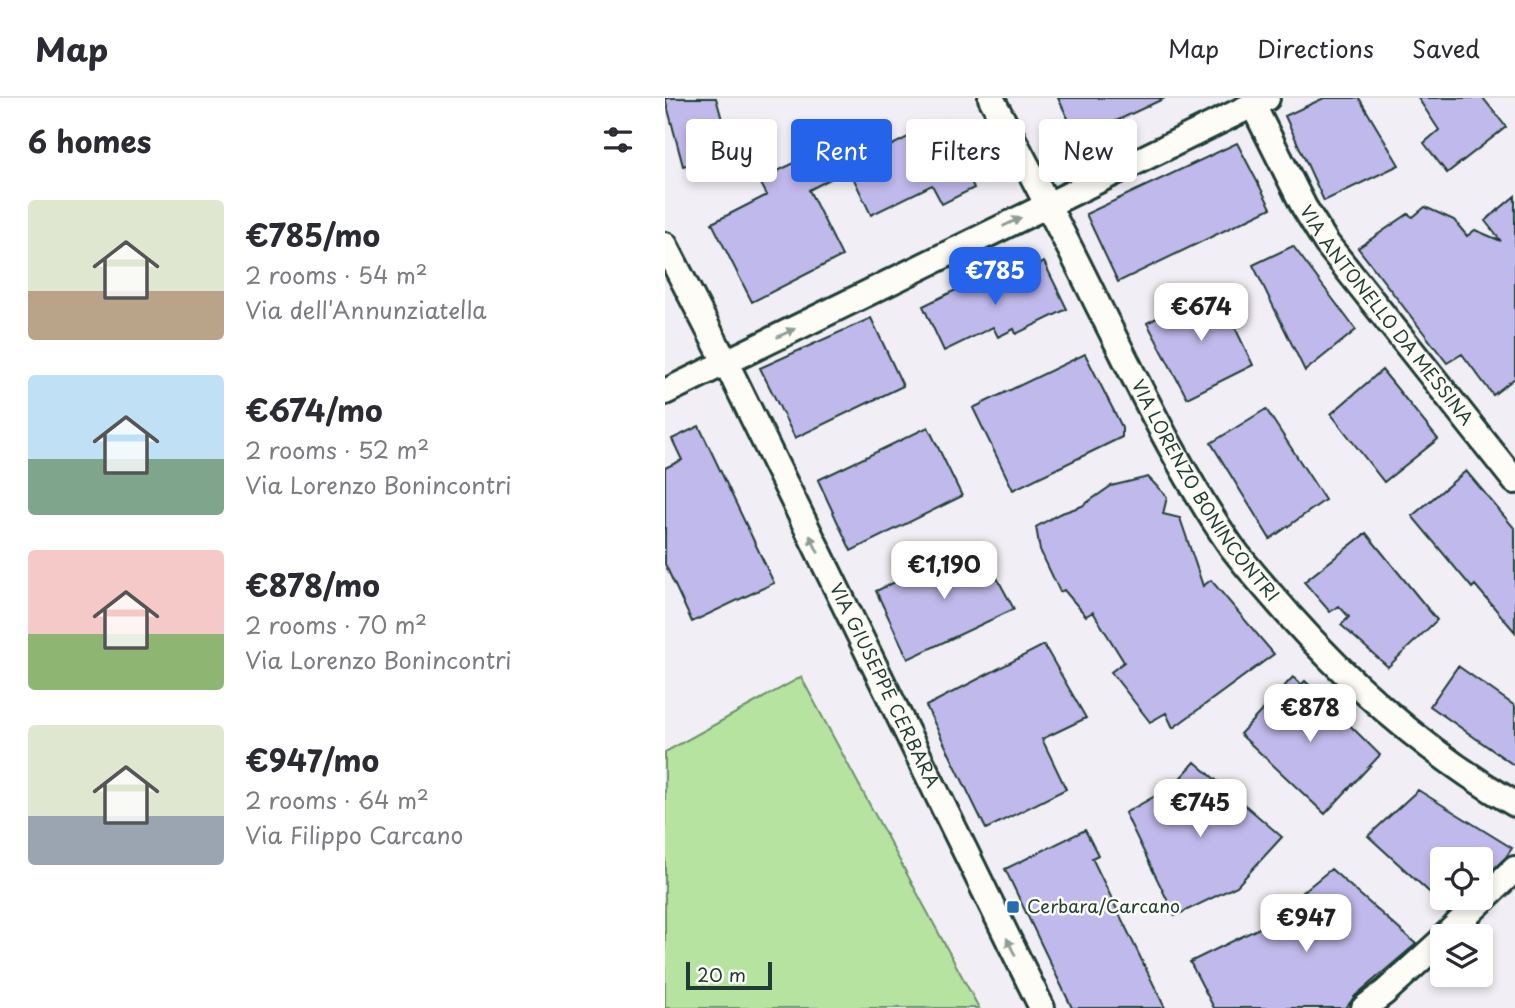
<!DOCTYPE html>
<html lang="en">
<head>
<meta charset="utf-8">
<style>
	:root { --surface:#fff; --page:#f2f2f3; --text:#2b2b33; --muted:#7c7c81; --line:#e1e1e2; --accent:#2563eb }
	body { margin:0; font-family:"Playpen Sans",sans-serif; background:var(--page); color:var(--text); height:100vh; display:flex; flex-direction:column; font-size:26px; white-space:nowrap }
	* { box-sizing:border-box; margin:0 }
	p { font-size:23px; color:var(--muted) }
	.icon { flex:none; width:38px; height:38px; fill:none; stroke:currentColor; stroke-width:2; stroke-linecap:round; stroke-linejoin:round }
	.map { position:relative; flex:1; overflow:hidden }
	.drawer { display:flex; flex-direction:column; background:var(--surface); width:665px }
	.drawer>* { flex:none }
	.top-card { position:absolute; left:21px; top:21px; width:665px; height:63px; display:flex; gap:14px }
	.buttons { position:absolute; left:765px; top:749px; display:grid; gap:14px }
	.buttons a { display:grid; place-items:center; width:63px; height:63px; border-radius:7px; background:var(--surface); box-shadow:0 4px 10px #0003; font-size:35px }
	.scale { position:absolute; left:21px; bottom:18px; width:86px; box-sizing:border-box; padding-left:7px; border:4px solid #1f3d34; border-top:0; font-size:19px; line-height:24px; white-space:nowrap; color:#1f3d34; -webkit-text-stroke:5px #fdfcf7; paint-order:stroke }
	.price { position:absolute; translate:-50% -60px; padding:0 16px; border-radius:14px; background:#fff; color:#222; font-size:23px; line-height:46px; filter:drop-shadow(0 2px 4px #0008) }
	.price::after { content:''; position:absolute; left:50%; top:42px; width:21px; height:16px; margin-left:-10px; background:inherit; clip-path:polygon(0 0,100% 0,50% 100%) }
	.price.current { background:var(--accent); color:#fff }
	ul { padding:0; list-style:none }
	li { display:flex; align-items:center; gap:21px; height:175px; padding:0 28px }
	li span { display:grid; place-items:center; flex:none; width:196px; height:140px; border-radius:7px; color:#555 }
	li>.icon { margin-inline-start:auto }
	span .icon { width:84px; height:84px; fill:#fffc; stroke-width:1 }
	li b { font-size:30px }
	h2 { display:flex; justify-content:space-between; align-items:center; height:84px; padding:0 28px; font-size:30px }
	.chip { padding:0 24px; border-radius:7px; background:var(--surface); box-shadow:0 4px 10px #0003; font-size:24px; line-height:63px }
	.chip.current { background:var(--accent); color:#fff }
	header { display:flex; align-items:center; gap:42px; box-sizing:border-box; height:98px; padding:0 35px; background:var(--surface); border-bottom:2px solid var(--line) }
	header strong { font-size:33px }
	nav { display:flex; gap:38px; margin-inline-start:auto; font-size:24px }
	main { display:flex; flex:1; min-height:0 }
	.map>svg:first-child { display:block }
</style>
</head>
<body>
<header>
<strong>Map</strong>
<nav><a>Map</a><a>Directions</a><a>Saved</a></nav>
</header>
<main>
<section class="drawer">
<h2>6 homes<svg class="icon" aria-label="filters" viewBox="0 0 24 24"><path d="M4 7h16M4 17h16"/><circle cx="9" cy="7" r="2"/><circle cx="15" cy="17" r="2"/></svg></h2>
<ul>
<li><span style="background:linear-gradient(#dfe7d0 65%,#b9a48a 0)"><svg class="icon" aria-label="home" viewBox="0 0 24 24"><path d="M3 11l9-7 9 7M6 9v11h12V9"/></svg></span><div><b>€785/mo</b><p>2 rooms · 54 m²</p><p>Via dell'Annunziatella</p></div></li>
<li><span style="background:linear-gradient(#bfe0f5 60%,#7fa58c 0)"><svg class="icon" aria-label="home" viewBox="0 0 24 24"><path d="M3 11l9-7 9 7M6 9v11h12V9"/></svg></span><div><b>€674/mo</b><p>2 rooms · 52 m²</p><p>Via Lorenzo Bonincontri</p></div></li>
<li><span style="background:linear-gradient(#f6c9c9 60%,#8fb573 0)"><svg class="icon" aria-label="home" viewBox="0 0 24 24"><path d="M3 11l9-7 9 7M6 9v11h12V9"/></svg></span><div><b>€878/mo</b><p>2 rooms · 70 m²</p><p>Via Lorenzo Bonincontri</p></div></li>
<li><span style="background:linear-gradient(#dfe7d0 65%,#9aa5b1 0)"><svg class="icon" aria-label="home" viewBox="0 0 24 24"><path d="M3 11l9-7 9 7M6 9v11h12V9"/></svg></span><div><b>€947/mo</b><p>2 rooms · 64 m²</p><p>Via Filippo Carcano</p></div></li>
</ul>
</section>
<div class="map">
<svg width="850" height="910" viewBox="0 0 850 910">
	<rect width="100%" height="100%" fill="#f1eff5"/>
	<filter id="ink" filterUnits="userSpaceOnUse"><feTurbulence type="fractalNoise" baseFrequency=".0143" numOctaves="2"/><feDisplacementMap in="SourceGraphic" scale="14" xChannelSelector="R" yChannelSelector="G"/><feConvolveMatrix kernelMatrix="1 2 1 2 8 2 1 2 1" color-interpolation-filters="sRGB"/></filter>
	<g filter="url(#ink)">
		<path fill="#b7e3a1" stroke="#6b906a" stroke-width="2" d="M136,579L314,910H0V654Z"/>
		<path fill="#c0b9eb" stroke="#1f3d34" stroke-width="2" d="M0,0H51L66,54L18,68Z
			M393,0H500L413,41Z
			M659,0H694L734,67L659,103L620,18Z
			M753,0H818L841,29L782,75L759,45L774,32Z
			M277,22L309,90L277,106L267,87L206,117L183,69Z
			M572,45L606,110L453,184L421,116Z
			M156,52L169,79L144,92L177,158L87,204L47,125L102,97L94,82Z
			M850,98V280L828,297L797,256L782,265L693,150L743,116L748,119L760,109L789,122L802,138L810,132L836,143L820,123Z
			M628,148L691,232L640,273L588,167Z
			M379,164L402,211L351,236L349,231L333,239L328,229L279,253L258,208L311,182L316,193L347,175L351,179Z
			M551,190L588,267L522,300L482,225Z
			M206,220L238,288L130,340L95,270Z
			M420,256L457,329V339L348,392L308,310Z
			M717,272L773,341L719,384L666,316Z
			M601,311L660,402L605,441L546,345Z
			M34,328L109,485L27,524L0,466V370L17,362L7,341Z
			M263,329L297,398L186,453L153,382Z
			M801,373L850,431V534L810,487L807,490L747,418Z
			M483,379L502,399L498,416L515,420L538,488L546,482L609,556L508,630L501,615L485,624L446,574L459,564L428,514L421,518L399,492L395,494L375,452L371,429L394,416L417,408L446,388Z
			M701,435L772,522L723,569L676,527L684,519L674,508L665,514L639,484Z
			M313,445L349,511L243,561L211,493Z
			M379,547L421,620L377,641L401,691L321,731L261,608Z
			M793,568L850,608V668L765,608Z
			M628,579L636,587L640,583L715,657L660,716L575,636Z
			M530,664L617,739L572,788L510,818L460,715L508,688Z
			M753,692L847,750L841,759L816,783V761H777V800H798L785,813L703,738Z
			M420,732L433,757L427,760L500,910H407L340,771Z
			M666,771L751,846L690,898L681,910H549L525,864L627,814L622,807Z"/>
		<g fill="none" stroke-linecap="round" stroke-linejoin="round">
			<defs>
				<g id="minor">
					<path id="s1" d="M326,0C363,69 399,137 433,207C474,288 514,373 566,448C584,472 604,494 624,517C690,591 764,656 850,706"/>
					<path id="s2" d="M588,7L639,109L662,146L850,383"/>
					<path id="s3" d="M0,147L69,281L377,910"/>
					<path d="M0,294L602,0"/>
					<path d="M780,838L850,771"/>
					<path d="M699,910L720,894L777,842"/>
				</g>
			</defs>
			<use href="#minor" stroke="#1f3d34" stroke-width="30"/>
			<use href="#minor" stroke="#fdfcf7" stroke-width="24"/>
		</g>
		<defs><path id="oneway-solid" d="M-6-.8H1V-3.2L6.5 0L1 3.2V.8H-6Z" transform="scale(1.75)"/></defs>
		<g fill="#8e9c96">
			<use href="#oneway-solid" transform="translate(347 124) rotate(-26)"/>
			<use href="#oneway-solid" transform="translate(121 235) rotate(-26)"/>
			<use href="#oneway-solid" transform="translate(149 446) rotate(-116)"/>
			<use href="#oneway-solid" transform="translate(346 849) rotate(-116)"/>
		</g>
	</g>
	<rect fill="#1f6fb2" stroke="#fdfcf7" stroke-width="2.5" x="341" y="802" width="14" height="14" rx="3.5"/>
	<g text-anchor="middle" stroke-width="5" stroke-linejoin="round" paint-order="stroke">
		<g font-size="18" fill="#1f3d34" stroke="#fdfcf7">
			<text dy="6" stroke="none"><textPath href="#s2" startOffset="250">VIA ANTONELLO DA MESSINA</textPath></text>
			<text dy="6" stroke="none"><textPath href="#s1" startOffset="448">VIA LORENZO BONINCONTRI</textPath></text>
			<text dy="6" stroke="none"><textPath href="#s3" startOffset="492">VIA GIUSEPPE CERBARA</textPath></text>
		</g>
		<g font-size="18" fill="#1f3d34" stroke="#fdfcf7" text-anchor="start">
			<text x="362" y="815">Cerbara/Carcano</text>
		</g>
	</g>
</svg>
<div class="buttons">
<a><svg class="icon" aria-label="locate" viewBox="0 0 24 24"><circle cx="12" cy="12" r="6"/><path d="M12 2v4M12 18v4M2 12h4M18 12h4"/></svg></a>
<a><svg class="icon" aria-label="layers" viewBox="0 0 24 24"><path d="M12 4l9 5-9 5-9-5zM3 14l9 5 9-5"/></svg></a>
</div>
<div class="scale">20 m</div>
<b class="price current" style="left:330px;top:209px">€785</b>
<b class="price" style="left:536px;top:245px">€674</b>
<b class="price" style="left:279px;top:503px">€1,190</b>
<b class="price" style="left:645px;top:646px">€878</b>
<b class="price" style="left:535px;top:741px">€745</b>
<b class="price" style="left:641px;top:856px">€947</b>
<div class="top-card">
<a class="chip">Buy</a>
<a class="chip current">Rent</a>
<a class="chip">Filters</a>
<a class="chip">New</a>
</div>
</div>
</main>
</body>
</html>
